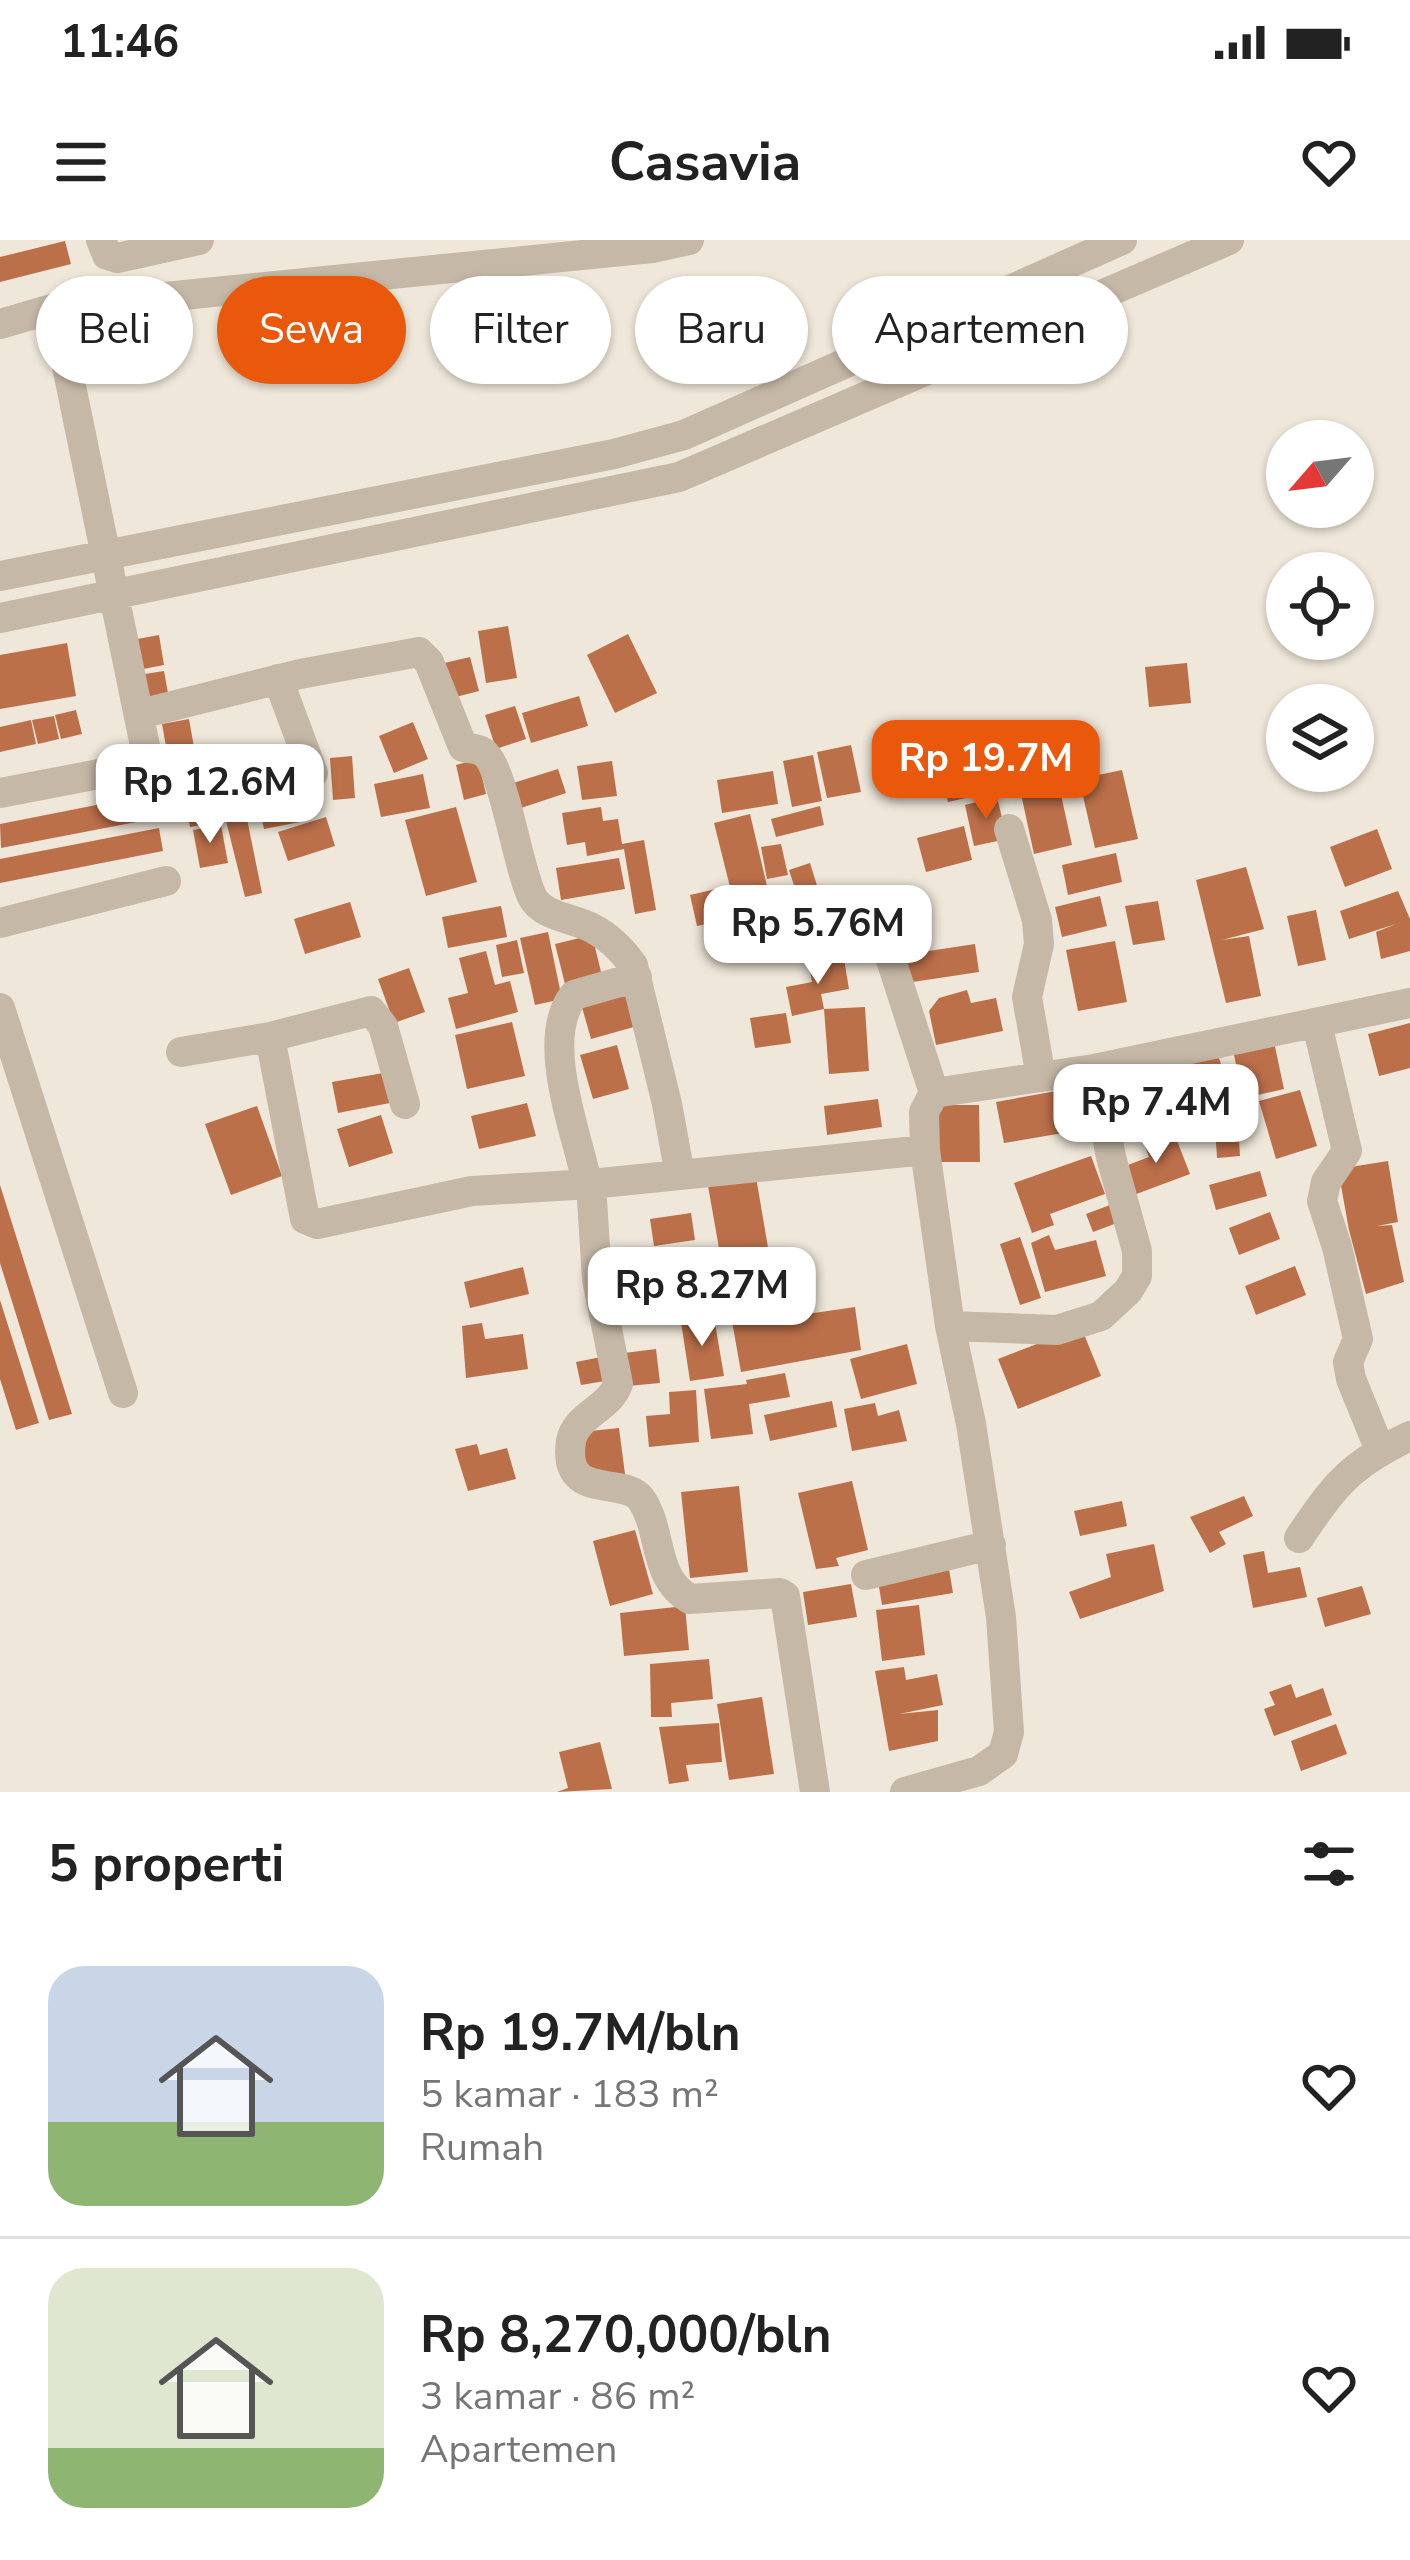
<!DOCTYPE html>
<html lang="id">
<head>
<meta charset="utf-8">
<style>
	:root { --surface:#fff; --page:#f6f6f6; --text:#222; --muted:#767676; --line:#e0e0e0; --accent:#ea580c }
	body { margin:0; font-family:"Nunito Sans",sans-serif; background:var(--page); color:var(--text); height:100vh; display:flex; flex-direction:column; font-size:45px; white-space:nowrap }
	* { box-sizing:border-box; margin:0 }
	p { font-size:39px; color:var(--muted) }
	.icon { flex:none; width:66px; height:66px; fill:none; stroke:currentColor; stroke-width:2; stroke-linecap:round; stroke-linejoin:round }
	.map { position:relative; height:1552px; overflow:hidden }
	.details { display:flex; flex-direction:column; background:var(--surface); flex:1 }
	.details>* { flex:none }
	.guide { position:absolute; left:36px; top:36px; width:1338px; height:108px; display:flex; gap:24px }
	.needle { width:78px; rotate:242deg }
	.fabs { position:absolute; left:1266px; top:180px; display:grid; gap:24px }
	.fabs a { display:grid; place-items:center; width:108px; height:108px; border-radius:50%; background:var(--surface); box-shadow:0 3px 9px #0004; font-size:60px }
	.price { position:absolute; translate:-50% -102px; padding:0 27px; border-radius:24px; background:#fff; color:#222; font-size:39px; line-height:78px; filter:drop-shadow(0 3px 6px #0008) }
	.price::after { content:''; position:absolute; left:50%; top:72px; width:36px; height:27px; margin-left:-18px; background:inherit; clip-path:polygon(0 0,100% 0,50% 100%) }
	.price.on { background:var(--accent); color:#fff }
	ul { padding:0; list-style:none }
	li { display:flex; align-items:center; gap:36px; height:300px; padding:0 48px }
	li+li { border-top:3px solid var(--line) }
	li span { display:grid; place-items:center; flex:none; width:336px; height:240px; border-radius:36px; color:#555 }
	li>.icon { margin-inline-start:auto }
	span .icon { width:144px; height:144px; fill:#fffc; stroke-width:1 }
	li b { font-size:51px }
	h2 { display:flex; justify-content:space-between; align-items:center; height:144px; padding:0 48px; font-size:51px }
	.tag { padding:0 42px; border-radius:54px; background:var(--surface); box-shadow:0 3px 9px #0004; font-size:42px; line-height:108px }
	.tag.on { background:var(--accent); color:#fff }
	.status { display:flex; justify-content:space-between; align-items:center; height:84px; padding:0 60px; background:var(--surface); direction:ltr }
	.status svg { height:33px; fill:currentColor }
	header { display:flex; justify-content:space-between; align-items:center; height:156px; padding:0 48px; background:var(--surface); font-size:54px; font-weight:700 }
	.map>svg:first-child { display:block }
</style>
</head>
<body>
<div class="status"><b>11:46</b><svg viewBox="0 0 49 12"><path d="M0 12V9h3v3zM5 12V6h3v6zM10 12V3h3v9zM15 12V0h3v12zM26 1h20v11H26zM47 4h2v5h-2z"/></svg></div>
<header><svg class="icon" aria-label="menu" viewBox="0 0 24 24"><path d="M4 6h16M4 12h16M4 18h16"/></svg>Casavia<svg class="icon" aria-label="heart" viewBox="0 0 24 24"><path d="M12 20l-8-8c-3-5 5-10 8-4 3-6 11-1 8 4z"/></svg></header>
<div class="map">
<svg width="1410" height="1552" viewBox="0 0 1410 1552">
	<rect width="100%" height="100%" fill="#efe7d9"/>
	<path fill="#bc704a" d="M65,1L71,24L0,42V17Z
		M508,386L517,438L486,443L478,391Z
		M628,394L657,453L615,473L587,415Z
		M159,395L164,425L138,430L132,400Z
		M67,403L76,456L0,469V415Z
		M470,417L479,451L448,459L440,424Z
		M1187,423L1191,463L1149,467L1145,427Z
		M164,431L168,453L142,458L138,435Z
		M579,456L588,486L531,503L522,473Z
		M515,466L526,499L496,509L485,475Z
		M76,470L82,494L61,499L55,475Z
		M54,476L59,499L38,504L32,480Z
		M189,479L194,507L167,512L162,484Z
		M31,480L36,504L0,512V487Z
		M413,482L428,519L394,533L379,496Z
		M851,505L861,552L827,558L817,512Z
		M295,512L310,580L264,589L249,522Z
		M813,515L822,561L792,567L783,521Z
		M352,516L355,558L333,560L330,518Z
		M478,519L486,554L464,560L456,525Z
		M612,521L617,556L582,560L577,526Z
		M558,529L566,553L518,569L510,544Z
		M986,529L992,552L948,562L942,538Z
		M1122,530L1138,599L1095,608L1079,539Z
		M773,531L778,564L722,573L717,540Z
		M1056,532L1072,605L1034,614L1018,540Z
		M423,534L430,568L381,577L374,544Z
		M215,550L221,581L190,587L184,556Z
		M152,554L157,578L1,608L0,584Z
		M997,557L1007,599L974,606L965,565Z
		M820,566L824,585L776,597L771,579Z
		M456,567L477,642L426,656L405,580Z
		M601,567L603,581L618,579L622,604L644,600L656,670L635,674L624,609L587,616L585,602L567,605L562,573Z
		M750,574L767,646L732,655L714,583Z
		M326,577L335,606L288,621L278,592Z
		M247,579L262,653L245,657L226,581Z
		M221,585L228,623L200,628L193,590Z
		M964,586L972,620L926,632L917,598Z
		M159,588L163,611L0,643V619Z
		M1377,589L1392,629L1345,647L1330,607Z
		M781,604L788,635L767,639L761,607Z
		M1116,613L1122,642L1068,655L1062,625Z
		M619,618L625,649L561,660L556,628Z
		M810,623L820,655L799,661L789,630Z
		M1246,627L1264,689L1222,700L1249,696L1261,756L1226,763L1196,640Z
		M780,645L789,678L741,691L733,657Z
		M720,648L727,680L697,686L690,655Z
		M1398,651L1410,679V711L1381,719L1376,692L1396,684L1349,699L1340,671Z
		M1100,656L1107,686L1062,697L1055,667Z
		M1158,661L1165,700L1133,705L1125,666Z
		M350,662L361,697L305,714L294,679Z
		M501,666L507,697L448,708L442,677Z
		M1316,670L1326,720L1298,726L1287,676Z
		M836,683L841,709L802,716L797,690Z
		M548,692L562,759L535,765L520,698Z
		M592,695L603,740L566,748L555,704Z
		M517,700L524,733L502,737L496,705Z
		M1115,701L1127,762L1078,771L1066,710Z
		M975,704L979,732L906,743L902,715Z
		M486,711L495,745L510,741L518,772L456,789L448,758L468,753L459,718Z
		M844,719L849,749L821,754L824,769L792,776L786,747L812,742L809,724Z
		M409,728L425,772L394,783L378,739Z
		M630,746L641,785L591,799L580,760Z
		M967,750L971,763L996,758L1003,791L936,805L929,771L939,758Z
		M865,767L869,831L829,834L824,769Z
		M786,773L791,803L755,808L750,778Z
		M512,782L525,836L467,849L455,795Z
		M1410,783V828L1379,836L1368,794Z
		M1274,802L1284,849L1244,858L1233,811Z
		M617,805L629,849L593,859L580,815Z
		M1216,809L1236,870L1186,886L1166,825Z
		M389,832L395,862L338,873L332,842Z
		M1073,848L1081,890L1004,903L996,862Z
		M1300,850L1317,906L1276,919L1259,861Z
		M878,859L882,887L827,895L824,866Z
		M527,863L536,896L479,909L471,876Z
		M937,865H979L980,922H938Z
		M257,866L282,936L231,955L205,884Z
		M381,875L393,913L349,927L337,889Z
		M1238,884L1240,916L1217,918L1215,885Z
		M1174,893L1190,934L1131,956L1120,928L1149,917L1144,904Z
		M1091,916L1105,954L1050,974L1054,985L1032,993L1014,943Z
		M1388,921L1398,982L1377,986L1392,985L1404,1042L1366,1054L1349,990L1338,929Z
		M1260,931L1267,956L1216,970L1209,945Z
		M756,937L780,1078L855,1067L861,1110L741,1132L708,946Z
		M0,945L72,1174L49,1180L0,1023Z
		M1118,962L1125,980L1093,992L1086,974Z
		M1270,972L1280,999L1239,1015L1229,988Z
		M691,973L695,1000L654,1006L650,979Z
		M1049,995L1055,1010L1096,1000L1106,1036L1045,1052L1031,1003Z
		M1020,997L1041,1058L1020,1065L1000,1004Z
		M1295,1026L1306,1055L1256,1075L1245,1046Z
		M523,1027L529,1054L470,1068L464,1042Z
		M637,1047L644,1078L615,1084L608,1053Z
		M0,1060L39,1183L16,1190L0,1139Z
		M714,1077L724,1136L690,1141L681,1082Z
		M482,1083L485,1099L523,1094L528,1129L466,1138L462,1086Z
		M1081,1087L1101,1136L1018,1169L998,1119Z
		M907,1104L917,1144L861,1159L850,1119Z
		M656,1109L660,1143L628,1146L624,1113Z
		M601,1117L605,1141L581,1145L576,1122Z
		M785,1133L790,1157L749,1164L753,1194L711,1199L704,1149L747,1144L746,1140Z
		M696,1150L699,1202L649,1207L646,1176L670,1174L669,1152Z
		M832,1161L837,1187L770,1201L764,1175Z
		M875,1163L878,1176L899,1170L907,1201L852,1211L844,1169Z
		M619,1188L625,1234L588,1239L581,1192Z
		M477,1204L480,1215L507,1208L516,1239L468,1251L455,1209Z
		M852,1241L868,1310L836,1318L839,1326L816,1329L798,1253Z
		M739,1246L748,1332L690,1338L681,1252Z
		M1244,1256L1253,1276L1219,1292L1226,1304L1210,1313L1190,1277Z
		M1122,1261L1127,1286L1080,1296L1074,1271Z
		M635,1290L653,1354L610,1366L593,1301Z
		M1154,1304L1164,1351L1080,1379L1069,1352L1111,1337L1106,1314Z
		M1264,1311L1268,1333L1300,1327L1307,1357L1253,1368L1243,1315Z
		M948,1323L953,1353L882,1365L877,1335Z
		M851,1344L857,1377L808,1385L803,1352Z
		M1362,1346L1371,1374L1325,1387L1317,1358Z
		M919,1365L925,1415L882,1421L876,1370Z
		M685,1366L689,1410L624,1416L620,1373Z
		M709,1419L713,1459L671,1463L672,1477H651L650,1424Z
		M904,1427L906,1440L937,1434L943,1465L899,1474L938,1470V1501L889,1511L875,1431Z
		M1291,1444L1296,1458L1323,1448L1332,1475L1274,1496L1264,1469L1275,1465L1269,1452Z
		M762,1457L774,1534L729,1540L717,1464Z
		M719,1483L722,1522L686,1525L689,1541L669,1544L659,1487Z
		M1336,1484L1347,1514L1301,1531L1291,1501Z
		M600,1502L612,1549L557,1552L568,1548L559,1512Z"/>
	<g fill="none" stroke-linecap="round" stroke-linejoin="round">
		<path stroke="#c6b8a6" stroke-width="30" d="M101,0L107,15L117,18L199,0
			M55,68L652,8L689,0
			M0,84L55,68L145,506L139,522L125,529L0,553
			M0,336L614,214L684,195L1122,0
			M0,378L679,237L1229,0
			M278,439L313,533
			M140,474L300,434L419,412L429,422L463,507C469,509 475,508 481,511C504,521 518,635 534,660C546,677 573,678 592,688C608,696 622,710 633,725L667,864L680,935
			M1009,589L1037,680L1039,704L1027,757L1041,837
			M0,683L166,641
			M739,694L859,672L872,676L880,686L934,853
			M0,768L123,1153
			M1317,784L1347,911L1326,942L1322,961L1337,1007L1358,1099L1348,1122L1351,1139L1380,1210
			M270,797L305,979L317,984L472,951L591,944L925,910
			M181,812L270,797L371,771L383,786L405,864
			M587,942C576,891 539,798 574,755L637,737
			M591,944L597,1039L618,1144C610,1168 575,1176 571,1201C562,1263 624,1235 641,1259C663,1291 652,1338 690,1359L780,1353L785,1356L815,1552
			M950,1086L1057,1090L1101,1076L1128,1051L1137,1036V1011L1111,917L1094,829
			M1299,1298C1335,1244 1351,1224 1410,1196
			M866,1335L991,1305
			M905,1552L979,1531L1003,1514L1009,1492L1001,1377L971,1184L950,1086L925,910L924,872L934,853L1094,829L1410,763"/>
	</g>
</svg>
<div class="fabs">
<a><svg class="needle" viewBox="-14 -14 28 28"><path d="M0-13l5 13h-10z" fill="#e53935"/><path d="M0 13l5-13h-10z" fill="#767676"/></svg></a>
<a><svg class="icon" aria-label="locate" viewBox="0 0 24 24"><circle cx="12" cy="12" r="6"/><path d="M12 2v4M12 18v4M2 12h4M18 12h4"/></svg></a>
<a><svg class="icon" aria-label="layers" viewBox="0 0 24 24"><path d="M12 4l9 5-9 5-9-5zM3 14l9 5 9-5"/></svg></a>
</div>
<b class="price on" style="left:986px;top:582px">Rp 19.7M</b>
<b class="price" style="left:210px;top:606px">Rp 12.6M</b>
<b class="price" style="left:818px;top:747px">Rp 5.76M</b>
<b class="price" style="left:1156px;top:926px">Rp 7.4M</b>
<b class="price" style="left:702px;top:1109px">Rp 8.27M</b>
<div class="guide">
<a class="tag">Beli</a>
<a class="tag on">Sewa</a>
<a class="tag">Filter</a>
<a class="tag">Baru</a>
<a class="tag">Apartemen</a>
</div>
</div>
<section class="details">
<h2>5 properti<svg class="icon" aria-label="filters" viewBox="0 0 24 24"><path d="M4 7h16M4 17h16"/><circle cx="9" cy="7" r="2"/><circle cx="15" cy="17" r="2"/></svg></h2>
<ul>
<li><span style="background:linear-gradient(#c9d6e8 65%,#8fb573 0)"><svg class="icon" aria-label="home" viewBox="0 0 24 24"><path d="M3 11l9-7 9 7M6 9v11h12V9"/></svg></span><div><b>Rp 19.7M/bln</b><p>5 kamar · 183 m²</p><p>Rumah</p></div><svg class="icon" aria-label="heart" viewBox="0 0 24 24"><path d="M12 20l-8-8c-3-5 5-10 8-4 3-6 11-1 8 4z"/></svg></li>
<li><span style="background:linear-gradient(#dfe7d0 75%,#8fb573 0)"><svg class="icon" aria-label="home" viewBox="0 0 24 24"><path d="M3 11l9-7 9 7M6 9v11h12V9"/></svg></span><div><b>Rp 8,270,000/bln</b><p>3 kamar · 86 m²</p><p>Apartemen</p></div><svg class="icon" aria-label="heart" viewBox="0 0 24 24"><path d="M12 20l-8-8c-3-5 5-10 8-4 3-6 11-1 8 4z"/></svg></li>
</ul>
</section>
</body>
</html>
